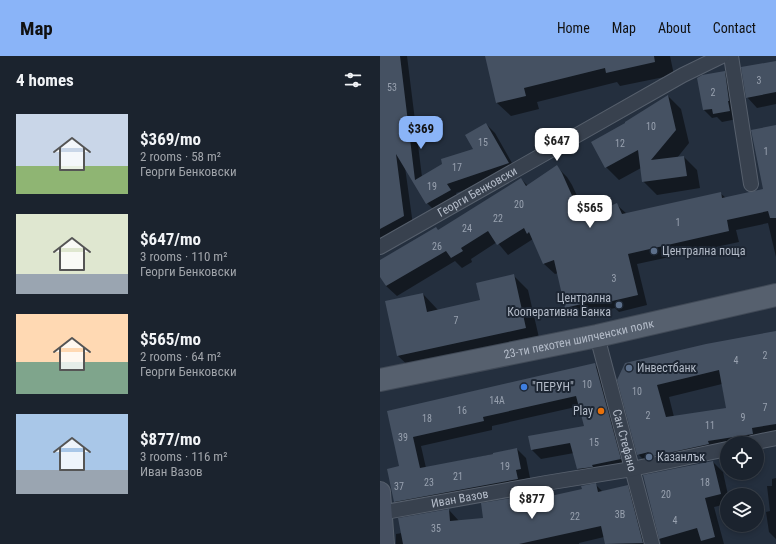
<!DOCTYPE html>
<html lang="en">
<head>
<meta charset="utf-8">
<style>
	:root { --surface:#1b232e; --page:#282f3a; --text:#f1f3f6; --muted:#a0a4aa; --line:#39404a; --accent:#8ab4f8 }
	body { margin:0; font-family:"Roboto Condensed",sans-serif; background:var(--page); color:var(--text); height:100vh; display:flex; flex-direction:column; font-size:15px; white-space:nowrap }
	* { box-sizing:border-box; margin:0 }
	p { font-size:13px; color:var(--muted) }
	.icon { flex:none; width:22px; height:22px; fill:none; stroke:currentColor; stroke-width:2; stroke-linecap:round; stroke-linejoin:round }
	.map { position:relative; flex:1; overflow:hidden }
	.sheet { display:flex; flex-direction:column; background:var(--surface); width:380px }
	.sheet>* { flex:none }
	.controls { position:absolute; left:340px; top:380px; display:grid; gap:8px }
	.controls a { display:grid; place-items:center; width:44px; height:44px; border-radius:50%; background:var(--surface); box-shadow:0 2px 6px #0003,0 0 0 1px var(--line); font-size:20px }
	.price { position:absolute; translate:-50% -34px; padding:0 9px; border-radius:8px; background:#fff; color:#222; font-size:13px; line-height:26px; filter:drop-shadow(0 1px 2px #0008) }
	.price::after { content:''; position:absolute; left:50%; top:24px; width:12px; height:9px; margin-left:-6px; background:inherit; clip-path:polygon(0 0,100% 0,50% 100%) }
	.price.selected { background:var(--accent); color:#111 }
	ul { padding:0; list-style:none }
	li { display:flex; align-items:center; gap:12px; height:100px; padding:0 16px }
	li span { display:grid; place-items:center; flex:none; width:112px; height:80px; border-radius:0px; color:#555 }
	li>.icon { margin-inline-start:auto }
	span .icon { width:48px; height:48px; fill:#fffc; stroke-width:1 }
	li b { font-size:17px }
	h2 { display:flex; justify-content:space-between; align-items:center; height:48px; padding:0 16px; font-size:17px }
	header { display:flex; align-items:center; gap:24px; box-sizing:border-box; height:56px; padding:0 20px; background:var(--accent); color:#111 }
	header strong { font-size:19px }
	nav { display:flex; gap:22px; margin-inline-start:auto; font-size:14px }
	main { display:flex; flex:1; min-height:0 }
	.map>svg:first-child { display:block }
</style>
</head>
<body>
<header>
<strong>Map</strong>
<nav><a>Home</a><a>Map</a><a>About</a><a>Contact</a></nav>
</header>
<main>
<section class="sheet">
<h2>4 homes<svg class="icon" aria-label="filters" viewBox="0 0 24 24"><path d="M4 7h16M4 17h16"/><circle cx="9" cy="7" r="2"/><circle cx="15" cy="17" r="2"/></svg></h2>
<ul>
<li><span style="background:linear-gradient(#c9d6e8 65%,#8fb573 0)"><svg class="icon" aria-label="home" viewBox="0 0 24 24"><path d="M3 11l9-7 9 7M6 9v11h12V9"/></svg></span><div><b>$369/mo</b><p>2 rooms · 58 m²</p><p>Георги Бенковски</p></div></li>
<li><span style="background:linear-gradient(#dfe7d0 75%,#9aa5b1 0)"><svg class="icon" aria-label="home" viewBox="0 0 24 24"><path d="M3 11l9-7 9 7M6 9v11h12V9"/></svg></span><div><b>$647/mo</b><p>3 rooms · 110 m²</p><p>Георги Бенковски</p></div></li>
<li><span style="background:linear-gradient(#ffd9b3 60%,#7fa58c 0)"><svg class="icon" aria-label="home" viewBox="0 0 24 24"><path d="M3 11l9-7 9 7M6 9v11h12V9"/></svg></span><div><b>$565/mo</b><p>2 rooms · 64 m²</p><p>Георги Бенковски</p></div></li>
<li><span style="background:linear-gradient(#a9c7e8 70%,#9aa5b1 0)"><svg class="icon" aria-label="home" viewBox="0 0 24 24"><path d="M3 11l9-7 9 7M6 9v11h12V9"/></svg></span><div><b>$877/mo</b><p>3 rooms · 116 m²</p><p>Иван Вазов</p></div></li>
</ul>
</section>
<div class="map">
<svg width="396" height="488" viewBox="0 0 396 488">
	<rect width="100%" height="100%" fill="#242f3e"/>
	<path fill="#0007" fill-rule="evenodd" d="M0,0H27L42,121L94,93L106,68L115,77L137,116L76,137L79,143L56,156L47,147L25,111L33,169L0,187Z
		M106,0H290L294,19L240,30L237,26L157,46L159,53L131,60L117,47Z
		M396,6V48L377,52L367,41Z
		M344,16L353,24L357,63L342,66L337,61L332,62L324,54L318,22Z
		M288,40L301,53L309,87L297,102L304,101L317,114L320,132L277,139L263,125L261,112L239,124L226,111L247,68Z
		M396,70V201L388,167L356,174L359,186L257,208L267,249L239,256L235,252L197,261L186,251L178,217L175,218L164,208L153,183L128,199L117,186L91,203L92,206L82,212L75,205L17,240L6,230L0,219V205L58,175L141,123L148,130L177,111L187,121L192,129L207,161L237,149L247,158L340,137L346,142L385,134Z
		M133,219L148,234L160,286L33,314L18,300L43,238L58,254L102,245Z
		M396,276V382L377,387H347L270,410L258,398L238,324ZM342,328L347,353L294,361L289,341Z
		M214,308L223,317L249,411L207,422L198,413L194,397L161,403L152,394L205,371L200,350L112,370V374L41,390L46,412L137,393L146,402L150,422L145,423L146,432L24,454L15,445L20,411L8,356Z
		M333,406L343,416L348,439H347V448L334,451L344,488H281L264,420Z
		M396,422V483L389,476L386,456L390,455L387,430H392V423Z
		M216,429L223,436L247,430L257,440L270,488H226L224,481L199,487V488H16V478L22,477L69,454L79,465L105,463L137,442L147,452L148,454L169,450Z"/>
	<path fill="#455162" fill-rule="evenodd" d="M0,0H20L35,124L62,108L61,103L93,93L85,79L106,67L129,107L67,128L71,134L46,148L16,98L24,160L0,173Z
		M105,0H274L275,6L226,17L225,12L144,32L146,40L116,47Z
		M396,5V36L366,42L361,11Z
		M345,15L349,45H348L350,55L333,58L332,53L323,54L317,22L322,19Z
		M288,39L296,74L271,104L304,100L307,120L262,126L258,94L225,112L211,86L245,67V66Z
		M396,69V162H390L388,155L347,164L349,175L248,198L258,239L228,246L226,242L185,252L174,204L163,208L149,176L147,178L144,172L117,189L108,175L81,192L83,195L71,202L66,195L6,230L0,221V204L56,171L58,174L141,122L146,130L177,109L182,117L202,162L237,147L242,158L341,136L342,142L383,133L371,74Z
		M134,218L146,272L17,300L5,245L43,237L47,256L100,244L96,227Z
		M396,275V368L372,372L373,378L328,385L329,388L265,402L269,396L257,399L237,324L245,307L326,288ZM339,314L346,352L286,361L277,329Z
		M215,307L241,403L212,409L213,411L197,413L190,387L151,394L148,380L204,370L196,340L103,361L104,365L33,381L40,412L113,398V397L137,392L141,413L136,414L138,423L14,446L7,413L19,410L7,355Z
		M333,405L341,438L325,442L335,481L321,485L317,472L279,483L263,419Z
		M216,427L218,436L248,429L263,487L225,488L221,470L139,488H23L18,462L69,453L70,465L103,462L101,447L137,441L140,455L168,449L166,441L202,433L201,430Z"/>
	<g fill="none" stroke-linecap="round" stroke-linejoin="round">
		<defs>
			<g id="street">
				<path d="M351,0L371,128"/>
				<path id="s1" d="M0,191L303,19L342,0"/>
				<path id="s2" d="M217,280L272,488"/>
				<path d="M372,387L396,382"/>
				<path id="s3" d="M0,457L166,427L252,413L347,393"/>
			</g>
			<path id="secondary" d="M0,436L4,488"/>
			<g id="primary">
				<path id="s4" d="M0,324L217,280L396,239"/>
			</g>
		</defs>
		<use href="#street" stroke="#565f6c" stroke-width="16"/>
		<use href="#secondary" stroke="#565f6c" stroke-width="22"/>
		<use href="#primary" stroke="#414a57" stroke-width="24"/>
		<use href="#street" stroke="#38414e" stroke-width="14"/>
		<use href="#secondary" stroke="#465061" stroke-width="20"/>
		<use href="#primary" stroke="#56606e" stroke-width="22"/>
	</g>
	<g fill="#5c6f8a" stroke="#1d2633" stroke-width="1.5">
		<circle cx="274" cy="195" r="4"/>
		<circle cx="239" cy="249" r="4"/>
		<circle cx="249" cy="312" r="4"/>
		<circle cx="269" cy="401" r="4"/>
	</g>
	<circle fill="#3f7fe0" stroke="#1d2633" stroke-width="1.5" cx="144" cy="331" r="4"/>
	<circle fill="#e8710a" stroke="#1d2633" stroke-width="1.5" cx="221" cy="355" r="4"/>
	<g text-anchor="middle" stroke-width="4" stroke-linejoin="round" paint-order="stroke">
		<g font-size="10" fill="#98a1af">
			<text x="379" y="28">3</text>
			<text x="12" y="35">53</text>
			<text x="333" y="40">2</text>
			<text x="271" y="74">10</text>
			<text x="103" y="90">15</text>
			<text x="240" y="91">12</text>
			<text x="386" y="99">1</text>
			<text x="77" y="115">17</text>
			<text x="52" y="134">19</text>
			<text x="139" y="152">20</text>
			<text x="118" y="166">22</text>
			<text x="298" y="170">1</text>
			<text x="87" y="176">24</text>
			<text x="57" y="194">26</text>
			<text x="234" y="226">3</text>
			<text x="76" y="268">7</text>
			<text x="385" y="303">2</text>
			<text x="356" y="308">4</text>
			<text x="207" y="332">10</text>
			<text x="257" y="339">10</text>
			<text x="117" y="348">14A</text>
			<text x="385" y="355">7</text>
			<text x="82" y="358">16</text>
			<text x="268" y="363">2</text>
			<text x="363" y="365">9</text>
			<text x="47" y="366">18</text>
			<text x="330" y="373">11</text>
			<text x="23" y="385">39</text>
			<text x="214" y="390">15</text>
			<text x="125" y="414">19</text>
			<text x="78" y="424">21</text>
			<text x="49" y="430">23</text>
			<text x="325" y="430">18</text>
			<text x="19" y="434">37</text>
			<text x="286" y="442">20</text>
			<text x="240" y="462">3B</text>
			<text x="195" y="464">22</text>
			<text x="295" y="468">4</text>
			<text x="56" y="476">35</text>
		</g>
		<g font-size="12" fill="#b4bcc9" stroke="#1d2633">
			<text dy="4" stroke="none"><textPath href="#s1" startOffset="112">Георги Бенковски</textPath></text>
			<text dy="4" stroke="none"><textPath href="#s4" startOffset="203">23-ти пехотен шипченски полк</textPath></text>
			<text dy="4" stroke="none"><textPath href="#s2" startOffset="108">Сан Стефано</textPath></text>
			<text dy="4" stroke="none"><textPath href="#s3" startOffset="81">Иван Вазов</textPath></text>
		</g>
		<g font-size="12" fill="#b4bcc9" stroke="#1d2633" text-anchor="start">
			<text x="282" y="199">Централна поща</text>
			<text x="231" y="246" text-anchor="end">Централна<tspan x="231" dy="14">Кооперативна Банка</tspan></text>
			<text x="257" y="316">Инвестбанк</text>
			<text x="152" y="335">"ПЕРУН"</text>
			<text x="213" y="359" text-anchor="end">Play</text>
			<text x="277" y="405">Казанлък</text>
		</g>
	</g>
</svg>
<div class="controls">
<a><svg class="icon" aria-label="locate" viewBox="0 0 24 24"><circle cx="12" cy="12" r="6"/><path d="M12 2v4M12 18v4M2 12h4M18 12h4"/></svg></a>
<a><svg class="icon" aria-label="layers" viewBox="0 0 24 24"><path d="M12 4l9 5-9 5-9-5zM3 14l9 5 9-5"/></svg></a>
</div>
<b class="price selected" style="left:41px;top:94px">$369</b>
<b class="price" style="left:177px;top:106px">$647</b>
<b class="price" style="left:210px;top:173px">$565</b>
<b class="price" style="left:152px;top:464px">$877</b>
</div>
</main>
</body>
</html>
